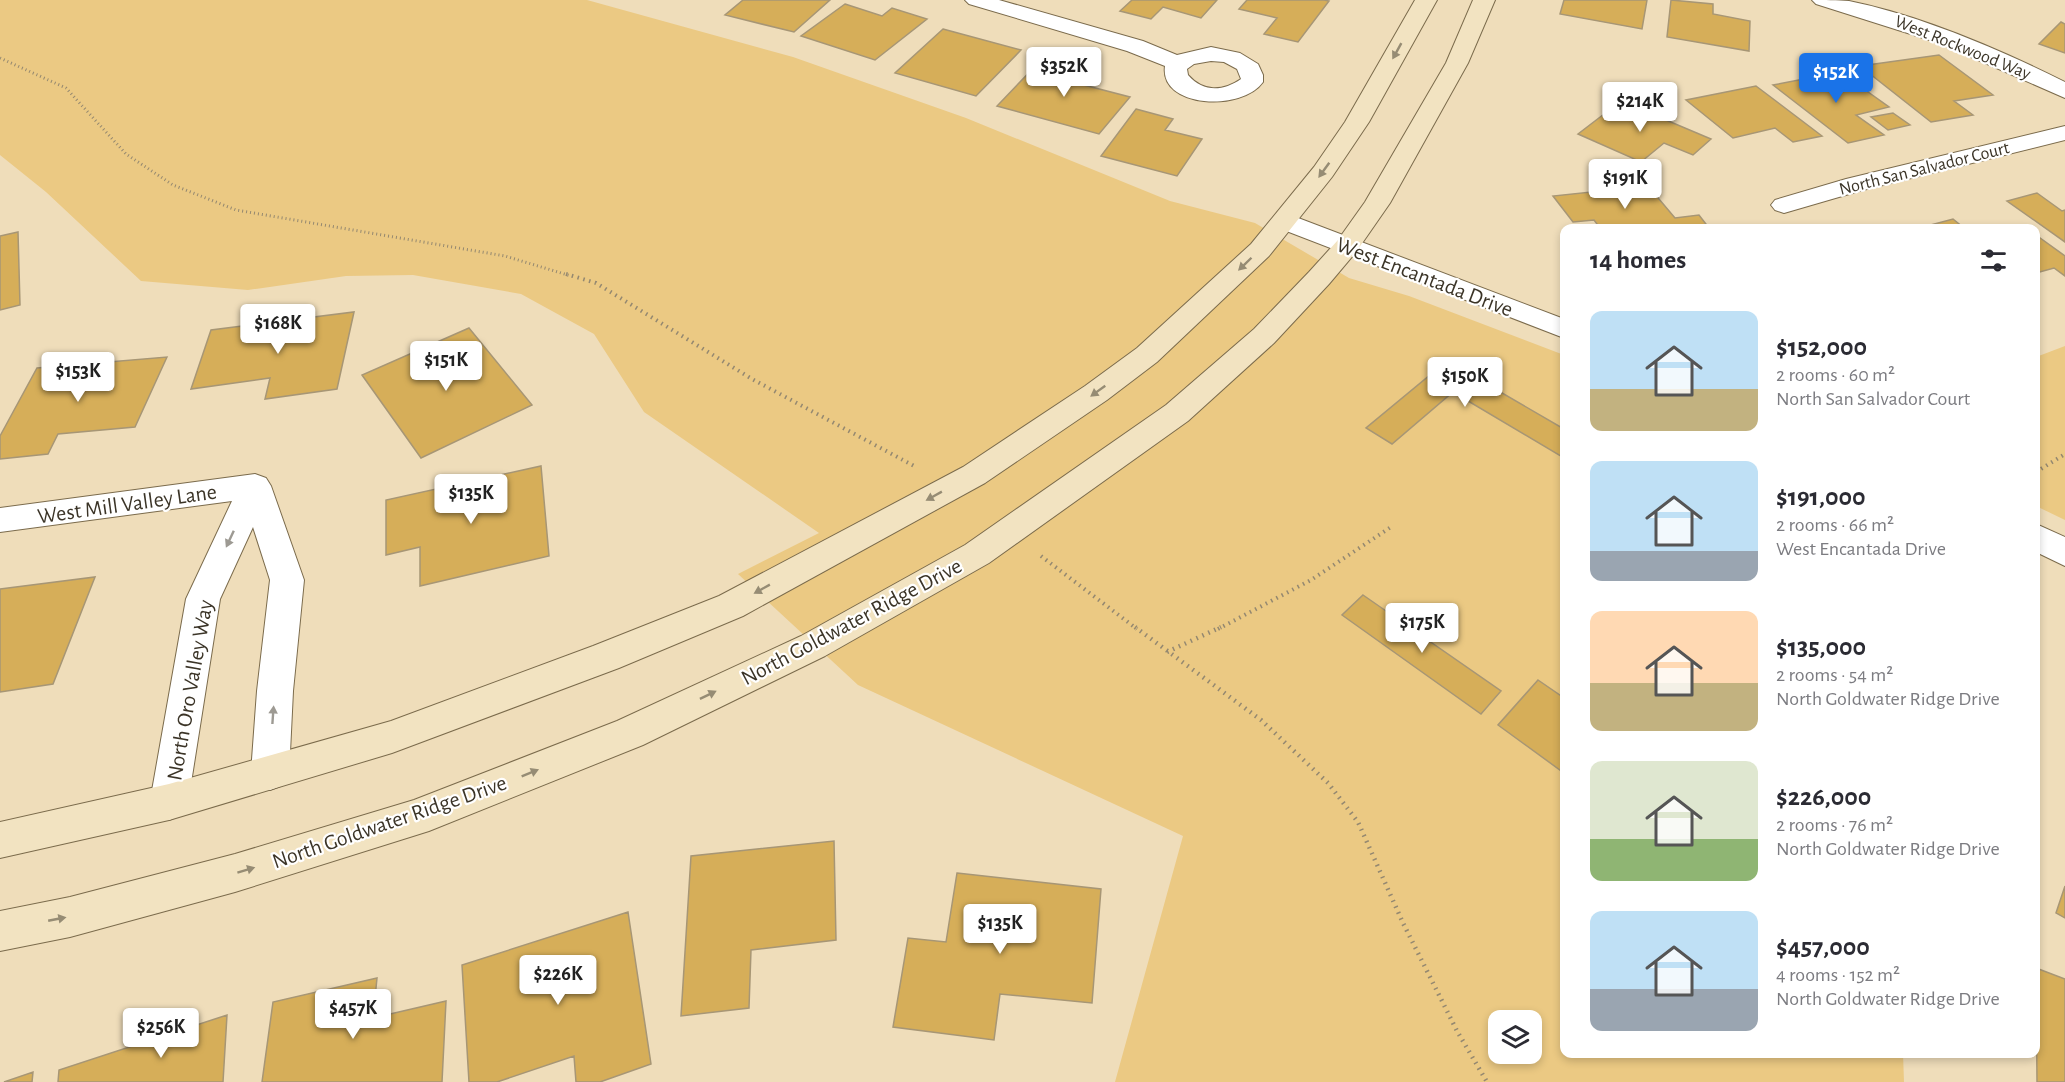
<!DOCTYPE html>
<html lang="en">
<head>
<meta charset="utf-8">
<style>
	:root { --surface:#fff; --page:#f7f7f7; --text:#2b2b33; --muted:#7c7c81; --accent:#1a73e8 }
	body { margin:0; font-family:"Alegreya Sans",sans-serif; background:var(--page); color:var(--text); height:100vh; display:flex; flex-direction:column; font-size:22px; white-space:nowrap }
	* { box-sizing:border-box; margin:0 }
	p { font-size:20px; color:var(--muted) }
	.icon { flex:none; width:33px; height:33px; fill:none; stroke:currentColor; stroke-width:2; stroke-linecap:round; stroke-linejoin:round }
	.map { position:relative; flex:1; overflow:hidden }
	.details { position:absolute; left:1560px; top:224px; width:480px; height:834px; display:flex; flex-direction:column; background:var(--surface); border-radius:12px; box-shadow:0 3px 9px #0003 }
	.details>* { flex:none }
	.buttons { position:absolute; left:1488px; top:1010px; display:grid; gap:12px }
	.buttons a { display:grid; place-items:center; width:54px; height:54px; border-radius:12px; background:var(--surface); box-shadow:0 3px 9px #0003; font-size:30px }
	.price { position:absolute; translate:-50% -51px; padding:0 14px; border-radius:6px; background:#fff; color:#222; font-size:20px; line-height:39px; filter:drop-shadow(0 2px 3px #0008) }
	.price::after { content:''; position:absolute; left:50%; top:36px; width:18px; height:14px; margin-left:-9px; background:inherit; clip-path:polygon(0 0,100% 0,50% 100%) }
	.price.on { background:var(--accent); color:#fff }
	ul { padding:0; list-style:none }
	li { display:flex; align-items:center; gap:18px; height:150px; padding:0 30px }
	li span { display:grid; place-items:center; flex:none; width:168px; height:120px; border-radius:12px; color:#555 }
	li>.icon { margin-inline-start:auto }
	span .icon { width:72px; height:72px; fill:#fffc; stroke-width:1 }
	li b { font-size:26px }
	h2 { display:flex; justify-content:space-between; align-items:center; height:72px; padding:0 30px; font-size:26px }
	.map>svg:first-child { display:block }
</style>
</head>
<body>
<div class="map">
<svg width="2065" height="1082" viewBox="0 0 2065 1082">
	<rect width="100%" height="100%" fill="#efddba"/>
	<path fill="#ebc983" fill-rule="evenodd" d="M0,0H587L793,57L966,118L1170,201L1255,223L1349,278L1409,296L1564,355V1053H1903L1904,1082H1115L1183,836L858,685L738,574L819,533L644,412L594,334L521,294L413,275L346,276L248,290L141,281L46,192L0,155ZM1498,1020H1532V1053H1498Z
		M2065,346V520L2036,506V357Z"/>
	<path fill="#d6ae59" stroke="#a79675" stroke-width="1.5" d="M743,0H830L794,32L725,15Z
		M1132,0H1217L1201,18L1163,7L1151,19L1120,11Z
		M1247,0H1324L1329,1L1298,42L1264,34L1277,18L1239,9Z
		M1564,0H1647L1642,29L1560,14Z
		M1671,0L1713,4V14L1750,21L1749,51L1667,37Z
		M845,4L882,16L892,8L927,19L875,60L801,36Z
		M2061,22L2065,24V53L2039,44Z
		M943,29L1021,50L976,96L895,73Z
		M1939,55L1993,95L1954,101L1973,115L1931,122L1860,66Z
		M1041,60L1089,73L1080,84L1130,97L1099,134L997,106Z
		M1840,72L1889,107L1856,115L1884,135L1848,143L1773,85Z
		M1756,86L1822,136L1793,142L1775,128L1733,138L1686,100Z
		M1621,101L1711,139L1693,155L1664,143L1641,162L1578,134Z
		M1136,109L1173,119L1165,130L1202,139L1177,176L1101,156Z
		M1893,113L1910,125L1888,130L1871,117Z
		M1648,186L1675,218L1699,215L1709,228H1600L1594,220L1573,222L1553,196Z
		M2037,193L2062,211L2065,210V242L2007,201Z
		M1953,219L1964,228L1923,227Z
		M18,232L20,305L0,310V236Z
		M2036,235L2065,256V276L2054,268L2036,273Z
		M354,312L337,389L265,399L270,378L191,389L211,330Z
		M469,328L532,405L421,458L362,375Z
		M167,357L135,427L58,434L48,454L0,459V436L37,368Z
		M1447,361L1564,429V458L1453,392L1392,444L1366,428Z
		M541,466L549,556L420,586V547L386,555V500Z
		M95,577L53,684L0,692V589Z
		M1363,595L1501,691L1481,714L1342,615Z
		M1538,680L1564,698V773L1498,725Z
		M834,841L836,940L751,950L749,1008L681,1016L691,856Z
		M957,873L1101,889L1092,1003L1000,994L994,1040L893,1027L908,938L946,942Z
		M2065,886V918L2056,913Z
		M628,912L651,1064L600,1082H576L574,1056L497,1082H469L462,965Z
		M2036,968L2065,979V1082H2037Z
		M377,978L373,1018L446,1001L442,1082H262L273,1002Z
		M227,1015L223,1082H58L59,1070Z
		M33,1072L32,1082H4Z"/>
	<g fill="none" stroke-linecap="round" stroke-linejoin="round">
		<defs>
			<path id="street" d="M965,0H999L1143,41L1177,55L1211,47L1240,53L1258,64L1263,75V82C1242,112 1159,108 1165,66L1127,51L969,4ZM1211,61L1224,62L1237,69L1241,79C1222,92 1203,92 1188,75L1187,69L1194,64Z
				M1812,0C1824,0 1838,0 1849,1C1919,15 2001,50 2065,82V98L1939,43L1816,4Z
				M2065,126V140L1863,190L1784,213L1775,210L1771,205L1775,200L1846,179Z
				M1285,213L1564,319V338L1276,227L1272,221L1276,215Z
				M255,474L266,478L271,486L304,580L293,691L289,773L283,785L270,790L257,785L251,773L257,691L270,580L253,527L220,599L188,802L183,814L169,820L155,814L150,802L186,599L232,501L0,532V508Z
				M2036,524L2065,537V566L2036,552Z"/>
			<path id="secondary" d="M1415,0H1437L1369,122L1332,177L1269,256L1157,362L1107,400L985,483L743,616L619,668L392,753L169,820L0,858V822L169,784L391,721L593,646L719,596L963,467L1085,386L1137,348L1251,244L1314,167L1345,122Z
				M1473,0H1495L1468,63L1390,203L1356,252L1329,284L1274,343L1188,421L989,563L825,656L643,745L429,831L235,892L70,937L0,951V911L70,897L235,854L414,800L617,721L801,636L965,545L1166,405L1254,329L1309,272L1338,240L1365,202L1446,63Z"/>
		</defs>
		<use href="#street" stroke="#7b6b4c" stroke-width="2"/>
		<use href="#secondary" stroke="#7b6b4c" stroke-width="2"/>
		<path stroke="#948870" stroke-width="3" stroke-dasharray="1 3" stroke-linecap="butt" d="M0,58L66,88L126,154L173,185L236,210L505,256L571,276"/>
		<path stroke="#948870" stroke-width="4" stroke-dasharray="1.5 4.5" stroke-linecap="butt" d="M566,274L596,283L752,379L916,467
			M2036,472L2065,454
			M1041,556L1137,629
			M1218,629L1311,580L1391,527"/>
		<path stroke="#948870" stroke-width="4.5" stroke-dasharray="1.5 5" stroke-linecap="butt" d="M1135,627L1261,720L1328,783L1358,822L1403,923L1457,1031L1487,1082
			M1167,652L1221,627"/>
		<use href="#street" fill="#fff" fill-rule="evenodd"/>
		<use href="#secondary" fill="#f2e3c1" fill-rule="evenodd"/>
	</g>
	<defs><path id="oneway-solid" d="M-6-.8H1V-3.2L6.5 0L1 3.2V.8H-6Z" transform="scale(1.5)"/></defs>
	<g fill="#968c74">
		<use href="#oneway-solid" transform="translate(1397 51) rotate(119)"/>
		<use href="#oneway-solid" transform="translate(1324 170) rotate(126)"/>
		<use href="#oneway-solid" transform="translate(1245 264) rotate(136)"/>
		<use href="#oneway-solid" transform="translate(1098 391) rotate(144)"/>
		<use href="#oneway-solid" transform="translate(934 496) rotate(151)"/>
		<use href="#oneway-solid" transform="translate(762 589) rotate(151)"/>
		<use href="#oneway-solid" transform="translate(708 695) rotate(-26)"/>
		<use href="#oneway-solid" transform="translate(530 773) rotate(-22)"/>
		<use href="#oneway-solid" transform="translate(246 870) rotate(-17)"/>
		<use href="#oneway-solid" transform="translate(57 919) rotate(-11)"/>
	</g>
	<g fill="#9d9a93">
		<use href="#oneway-solid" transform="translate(230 539) rotate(115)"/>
		<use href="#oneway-solid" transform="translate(273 715) rotate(-86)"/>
	</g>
	<g text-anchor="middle" stroke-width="4.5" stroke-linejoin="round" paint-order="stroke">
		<g font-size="18" fill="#3b3427" stroke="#fff">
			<text transform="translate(1963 47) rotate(22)" y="6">West Rockwood Way</text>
			<text transform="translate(1924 168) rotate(-14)" y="6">North San Salvador Court</text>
		</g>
		<g font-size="22" fill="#3b3427" stroke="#fff">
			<text transform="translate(1425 276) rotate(21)" y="8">West Encantada Drive</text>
			<text transform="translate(127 503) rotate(-8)" y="8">West Mill Valley Lane</text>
			<text transform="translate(851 621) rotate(-28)" y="8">North Goldwater Ridge Drive</text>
			<text transform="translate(189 690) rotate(-80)" y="8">North Oro Valley Way</text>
			<text transform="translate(389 821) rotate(-19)" y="8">North Goldwater Ridge Drive</text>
		</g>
	</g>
</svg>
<div class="buttons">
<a><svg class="icon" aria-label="layers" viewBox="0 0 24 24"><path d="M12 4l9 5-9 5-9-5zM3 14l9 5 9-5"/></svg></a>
</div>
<b class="price" style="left:1064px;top:98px">$352K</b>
<b class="price on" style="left:1836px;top:104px">$152K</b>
<b class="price" style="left:1640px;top:133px">$214K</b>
<b class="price" style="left:1625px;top:210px">$191K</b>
<b class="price" style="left:278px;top:355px">$168K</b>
<b class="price" style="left:446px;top:392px">$151K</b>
<b class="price" style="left:78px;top:403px">$153K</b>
<b class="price" style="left:1465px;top:408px">$150K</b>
<b class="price" style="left:471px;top:525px">$135K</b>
<b class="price" style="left:1422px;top:654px">$175K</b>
<b class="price" style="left:1000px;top:955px">$135K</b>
<b class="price" style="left:558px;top:1006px">$226K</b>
<b class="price" style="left:353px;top:1040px">$457K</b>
<b class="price" style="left:161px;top:1059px">$256K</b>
<section class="details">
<h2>14 homes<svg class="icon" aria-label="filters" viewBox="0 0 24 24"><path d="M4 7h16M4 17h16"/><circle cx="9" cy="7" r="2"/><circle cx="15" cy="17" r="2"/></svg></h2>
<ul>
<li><span style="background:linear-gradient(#bfe0f5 65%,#c2b280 0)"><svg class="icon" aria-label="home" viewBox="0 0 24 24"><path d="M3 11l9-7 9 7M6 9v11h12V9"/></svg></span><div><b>$152,000</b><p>2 rooms · 60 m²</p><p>North San Salvador Court</p></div></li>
<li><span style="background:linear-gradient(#bfe0f5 75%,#9aa5b1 0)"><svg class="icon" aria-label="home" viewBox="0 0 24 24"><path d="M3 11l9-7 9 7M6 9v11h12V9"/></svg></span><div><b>$191,000</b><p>2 rooms · 66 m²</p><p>West Encantada Drive</p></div></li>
<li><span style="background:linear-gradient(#ffd9b3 60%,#c2b280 0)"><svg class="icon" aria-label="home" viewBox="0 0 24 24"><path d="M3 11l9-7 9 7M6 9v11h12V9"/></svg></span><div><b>$135,000</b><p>2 rooms · 54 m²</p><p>North Goldwater Ridge Drive</p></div></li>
<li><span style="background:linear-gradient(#dfe7d0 65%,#8fb573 0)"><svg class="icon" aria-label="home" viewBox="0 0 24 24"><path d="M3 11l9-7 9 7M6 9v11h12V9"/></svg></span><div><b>$226,000</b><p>2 rooms · 76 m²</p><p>North Goldwater Ridge Drive</p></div></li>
<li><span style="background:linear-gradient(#bfe0f5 65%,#9aa5b1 0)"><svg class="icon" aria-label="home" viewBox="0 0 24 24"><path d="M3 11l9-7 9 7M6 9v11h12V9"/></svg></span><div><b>$457,000</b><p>4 rooms · 152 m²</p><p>North Goldwater Ridge Drive</p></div></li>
</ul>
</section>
</div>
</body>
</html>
